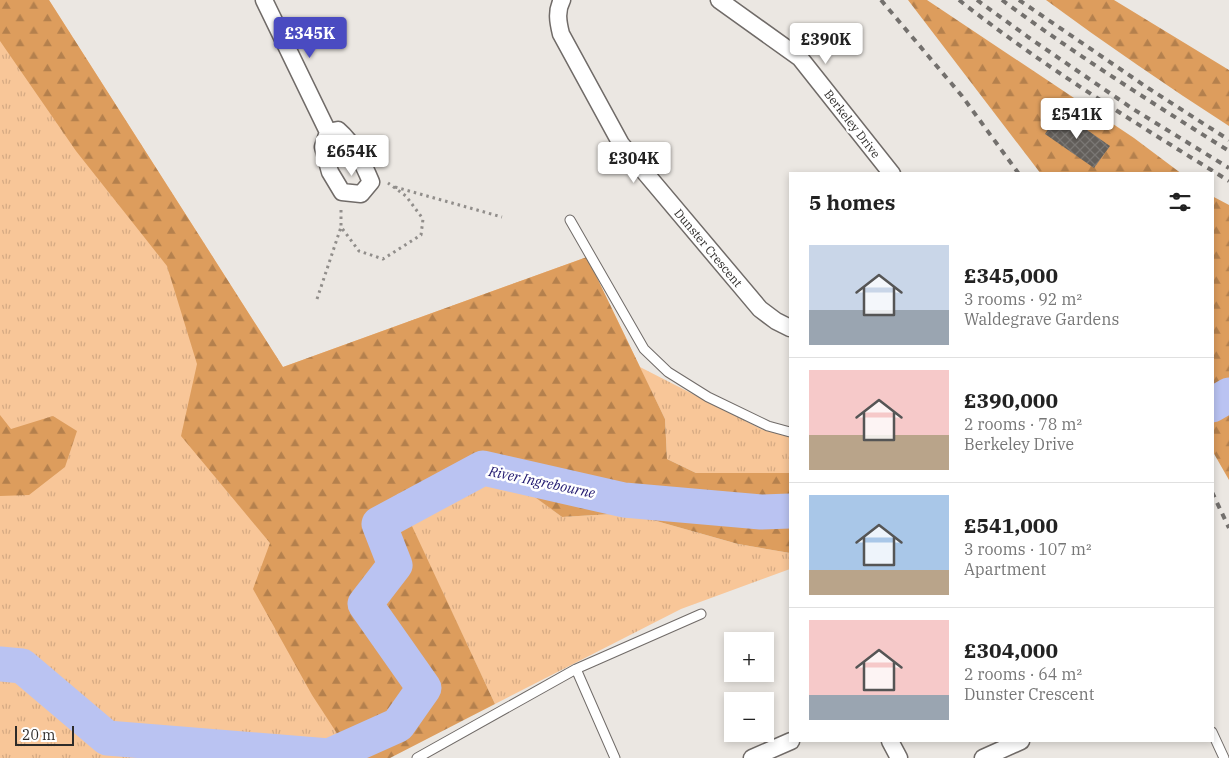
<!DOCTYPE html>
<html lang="en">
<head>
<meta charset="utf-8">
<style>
	:root { --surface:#fff; --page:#f2f2f2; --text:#222; --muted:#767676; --line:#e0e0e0; --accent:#4a4bc1 }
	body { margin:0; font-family:"IBM Plex Serif",serif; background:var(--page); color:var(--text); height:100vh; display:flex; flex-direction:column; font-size:19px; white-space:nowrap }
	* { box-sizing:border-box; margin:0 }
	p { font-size:16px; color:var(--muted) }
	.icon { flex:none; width:28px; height:28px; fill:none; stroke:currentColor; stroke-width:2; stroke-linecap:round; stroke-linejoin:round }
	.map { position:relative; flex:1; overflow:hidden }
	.panel { position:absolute; left:789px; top:172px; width:425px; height:570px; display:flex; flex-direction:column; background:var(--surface); border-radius:0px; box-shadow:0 2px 8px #0003 }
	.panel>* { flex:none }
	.buttons { position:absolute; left:724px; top:632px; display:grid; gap:10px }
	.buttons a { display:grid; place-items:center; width:50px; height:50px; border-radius:0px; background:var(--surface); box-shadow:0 2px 8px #0003; font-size:25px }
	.scale { position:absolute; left:15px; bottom:12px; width:59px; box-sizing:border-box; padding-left:5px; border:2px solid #2d2b29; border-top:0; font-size:14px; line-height:18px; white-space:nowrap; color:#2d2b29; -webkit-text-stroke:4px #fff; paint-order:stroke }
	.price { position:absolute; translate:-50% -42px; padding:0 11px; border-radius:5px; background:#fff; color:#222; font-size:16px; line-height:32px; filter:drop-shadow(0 1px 2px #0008) }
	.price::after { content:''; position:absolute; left:50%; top:30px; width:15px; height:11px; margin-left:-8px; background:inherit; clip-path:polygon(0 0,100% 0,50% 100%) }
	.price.active { background:var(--accent); color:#fff }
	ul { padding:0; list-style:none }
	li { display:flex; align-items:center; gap:15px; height:125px; padding:0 20px }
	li+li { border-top:1px solid var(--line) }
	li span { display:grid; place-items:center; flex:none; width:140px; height:100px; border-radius:0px; color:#555 }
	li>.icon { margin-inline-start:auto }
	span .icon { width:60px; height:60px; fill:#fffc; stroke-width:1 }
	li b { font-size:21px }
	h2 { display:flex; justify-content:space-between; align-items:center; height:60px; padding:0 20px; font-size:21px }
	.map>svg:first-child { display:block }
</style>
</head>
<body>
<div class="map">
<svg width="1229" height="758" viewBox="0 0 1229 758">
	<defs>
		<pattern id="grass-tufts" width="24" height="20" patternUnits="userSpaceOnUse" patternTransform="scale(1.25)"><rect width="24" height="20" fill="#f8c698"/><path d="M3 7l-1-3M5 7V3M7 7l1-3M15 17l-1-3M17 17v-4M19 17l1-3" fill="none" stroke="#d5aa83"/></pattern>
		<pattern id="forest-firs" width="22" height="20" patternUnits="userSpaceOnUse" patternTransform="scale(1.25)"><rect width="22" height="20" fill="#dd9d5d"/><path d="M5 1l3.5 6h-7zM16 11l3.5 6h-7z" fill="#b4804d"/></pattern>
		<pattern id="building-cross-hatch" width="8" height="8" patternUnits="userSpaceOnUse" patternTransform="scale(1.25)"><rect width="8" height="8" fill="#635f5b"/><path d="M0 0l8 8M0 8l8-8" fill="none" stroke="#7a7774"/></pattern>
	</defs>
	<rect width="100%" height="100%" fill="#ebe7e2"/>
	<path fill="url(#grass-tufts)" d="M0,0H49L283,367L587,257L640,367L763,430L790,429V473H696L667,459L665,419L640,368L514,481L562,517L628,513L738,544L790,553V569L681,609L495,704L396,494L373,719L304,758H0Z"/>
	<path fill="url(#forest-firs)" d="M0,0H49L283,367L587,257L665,419L667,459L696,473H790V553L738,544L628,513L562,517L513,481L397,494L495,704L390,758H353L312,695L253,589L270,543L181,436L197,364L167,266L76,151L0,41Z
		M908,0H927L1134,138L1182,174H1041Z
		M1046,0H1114L1229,70V126C1167,86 1106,44 1046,0Z
		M1212,196L1229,205V480L1213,452Z
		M0,415L11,429L53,416L77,431L65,467L29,495L0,496Z"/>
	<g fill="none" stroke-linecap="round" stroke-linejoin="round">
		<path stroke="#bac3f2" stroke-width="35" d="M1212,405L1229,395
			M0,664L22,666L107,738L329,756L398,725L424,688L365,604L395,565L379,524L483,468L624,500L761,512L790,511"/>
	</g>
	<path fill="url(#building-cross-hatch)" d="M1060,111L1110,146L1094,168L1045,134Z"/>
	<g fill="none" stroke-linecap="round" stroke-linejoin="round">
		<defs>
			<path id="service" d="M570,220L644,349L668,372L708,397L768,426L790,432
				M1212,732L1224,758
				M417,758L576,669
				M615,758L576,669L701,614"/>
			<path id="minor" d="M264,0L328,132L323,147L330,172L342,192L361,194L371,182C363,163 354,144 338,130L328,132
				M562,0C556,11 558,22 561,34L621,144L760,309L776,321L790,328
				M719,0L800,58L892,174
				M890,741L899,758
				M752,758L791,741
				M983,758L1021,741"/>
		</defs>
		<use href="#service" stroke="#706b68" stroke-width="11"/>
		<use href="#minor" stroke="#706b68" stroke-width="19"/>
		<path stroke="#918e8b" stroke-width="3" stroke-dasharray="2.5 4" stroke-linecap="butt" d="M395,187L502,217
			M341,210V227L359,251L383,259L421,235L423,219L406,196L388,183
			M317,299L341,227"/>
		<use href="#service" stroke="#fff" stroke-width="9"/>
		<use href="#minor" stroke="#fff" stroke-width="16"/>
		<path stroke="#73706d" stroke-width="4" stroke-dasharray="6 6" stroke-linecap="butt" d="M881,0L962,96L1019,174
			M959,0C1044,67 1137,124 1229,181
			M977,0L1028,37L1133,109L1229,168
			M1002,0C1075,54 1152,103 1229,151
			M1019,0L1148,88L1229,140
			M1212,492L1229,528"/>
	</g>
	<g text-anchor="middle" stroke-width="5" stroke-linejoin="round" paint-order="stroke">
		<g font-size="12" fill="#2d2b29" stroke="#fff">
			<text transform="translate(852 124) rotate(52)" y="4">Berkeley Drive</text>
			<text transform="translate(708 248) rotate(50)" y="4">Dunster Crescent</text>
		</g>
		<g font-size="14" font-style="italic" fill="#20186f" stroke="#fff">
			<text transform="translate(542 482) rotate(12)" y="5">River Ingrebourne</text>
		</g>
	</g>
</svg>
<div class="buttons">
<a>+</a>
<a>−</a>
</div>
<div class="scale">20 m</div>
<b class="price active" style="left:310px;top:59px">£345K</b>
<b class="price" style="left:826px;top:65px">£390K</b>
<b class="price" style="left:1077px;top:140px">£541K</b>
<b class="price" style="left:352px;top:177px">£654K</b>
<b class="price" style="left:634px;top:184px">£304K</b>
<section class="panel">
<h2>5 homes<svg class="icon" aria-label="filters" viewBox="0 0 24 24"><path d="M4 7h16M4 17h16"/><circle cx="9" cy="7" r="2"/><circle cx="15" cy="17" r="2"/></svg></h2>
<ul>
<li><span style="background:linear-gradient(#c9d6e8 65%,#9aa5b1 0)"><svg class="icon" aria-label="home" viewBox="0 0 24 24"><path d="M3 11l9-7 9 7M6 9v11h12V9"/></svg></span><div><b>£345,000</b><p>3 rooms · 92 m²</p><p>Waldegrave Gardens</p></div></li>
<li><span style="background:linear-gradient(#f6c9c9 65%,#b9a48a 0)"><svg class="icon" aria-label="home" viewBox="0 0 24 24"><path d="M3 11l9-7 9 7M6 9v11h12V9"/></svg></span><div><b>£390,000</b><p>2 rooms · 78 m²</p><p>Berkeley Drive</p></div></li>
<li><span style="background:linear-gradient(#a9c7e8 75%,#b9a48a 0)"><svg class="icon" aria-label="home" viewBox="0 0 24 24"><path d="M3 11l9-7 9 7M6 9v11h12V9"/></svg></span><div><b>£541,000</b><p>3 rooms · 107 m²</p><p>Apartment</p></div></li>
<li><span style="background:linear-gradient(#f6c9c9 75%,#9aa5b1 0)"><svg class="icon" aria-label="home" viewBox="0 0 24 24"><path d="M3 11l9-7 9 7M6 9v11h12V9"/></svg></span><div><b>£304,000</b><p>2 rooms · 64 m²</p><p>Dunster Crescent</p></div></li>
</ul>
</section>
</div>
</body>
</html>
